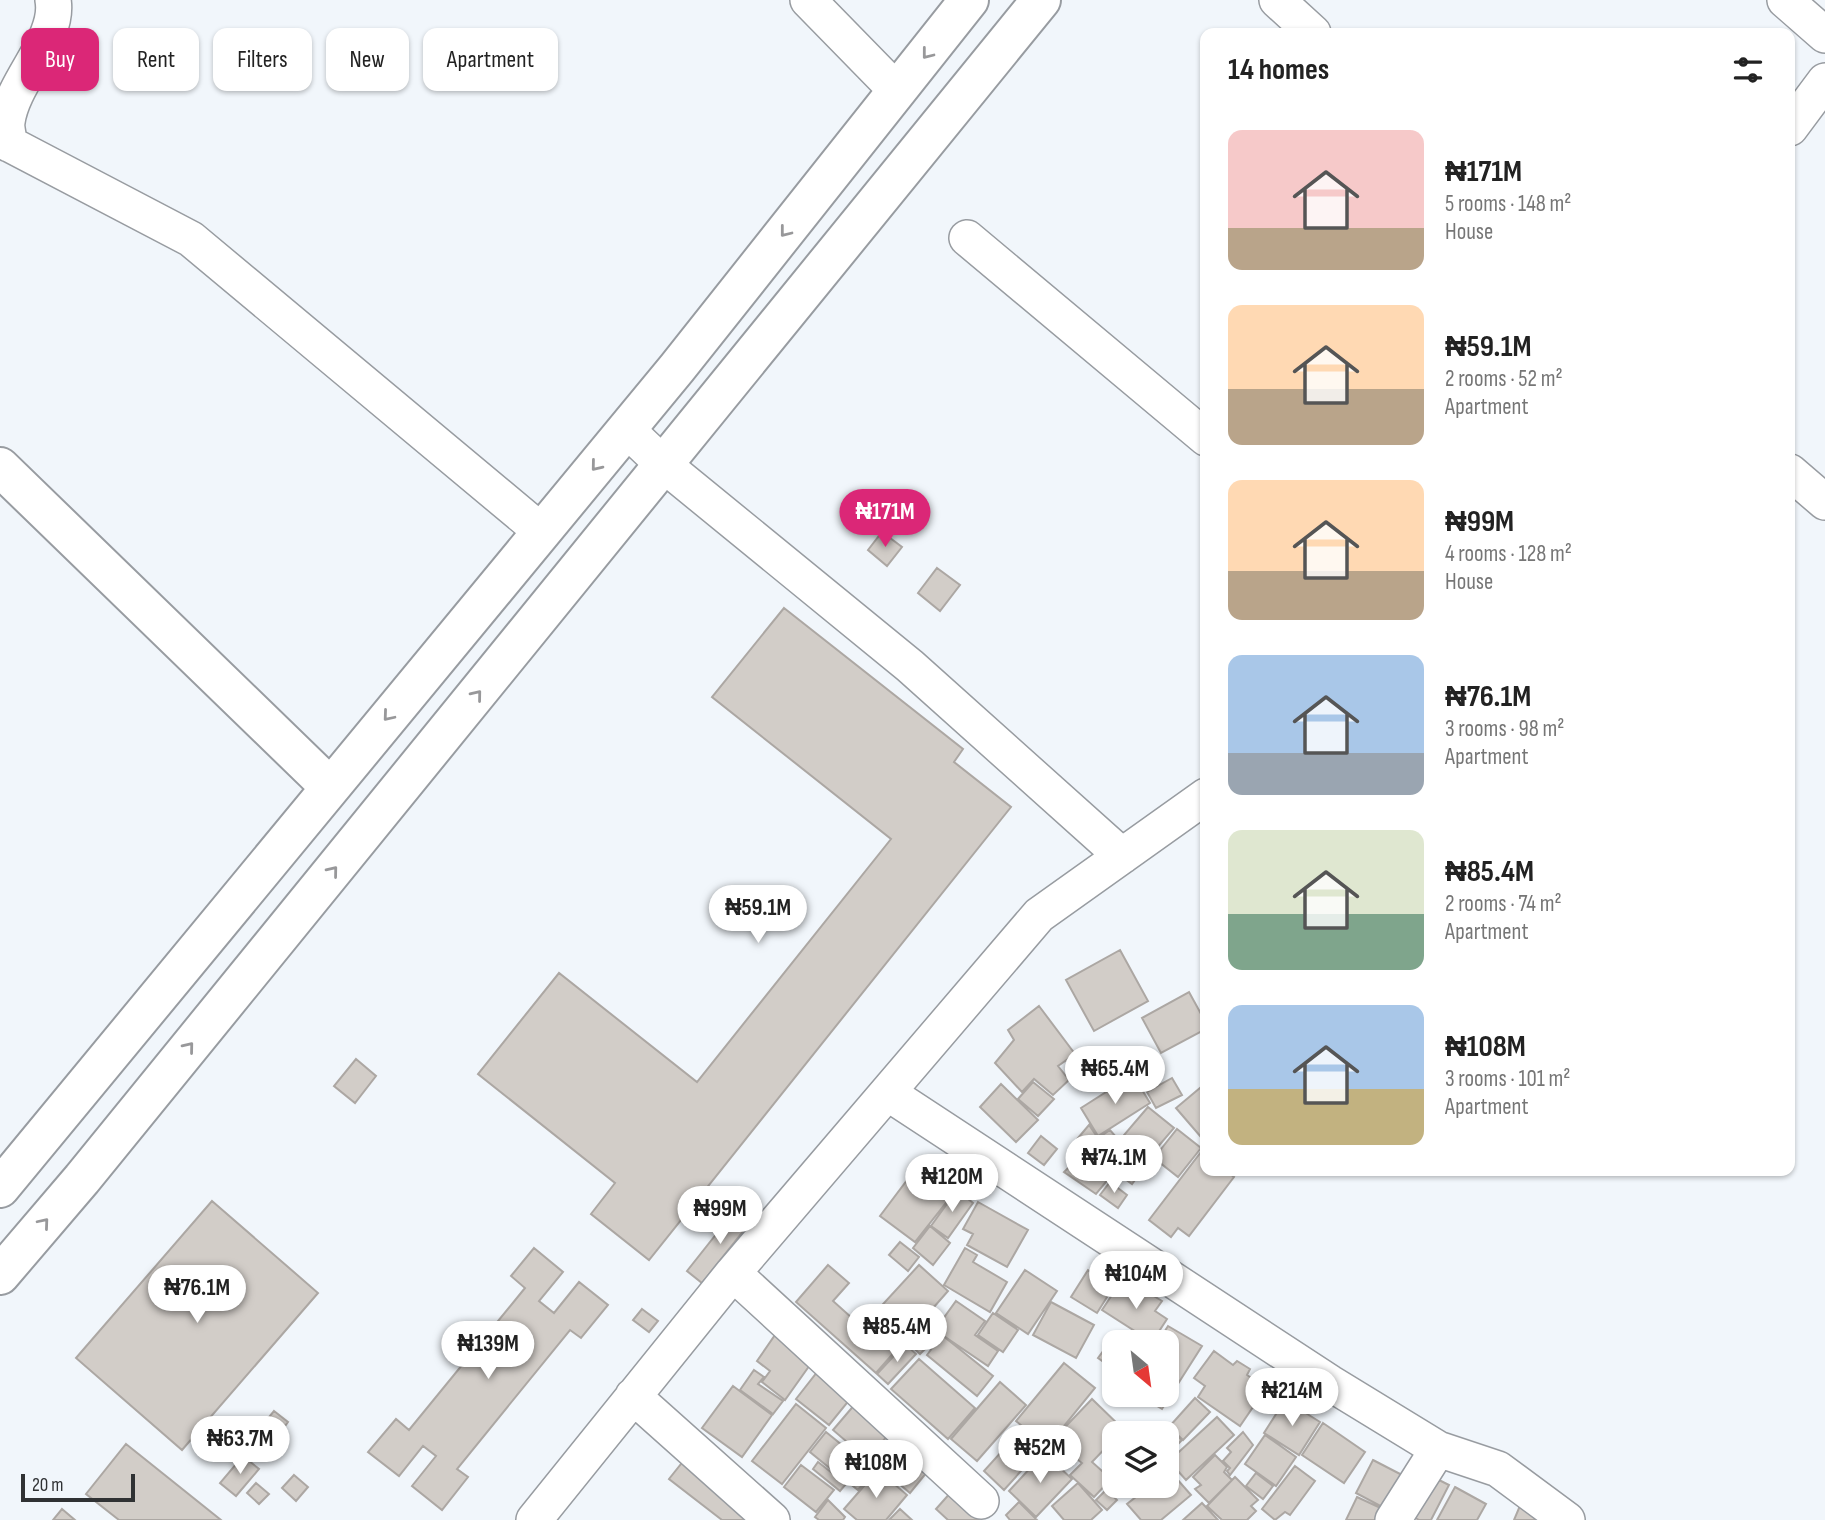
<!DOCTYPE html>
<html lang="en">
<head>
<meta charset="utf-8">
<style>
	:root { --surface:#fff; --page:#f6f6f6; --text:#222; --muted:#767676; --accent:#db2777 }
	body { margin:0; font-family:"Sofia Sans Condensed",sans-serif; background:var(--page); color:var(--text); height:100vh; display:flex; flex-direction:column; font-size:26px; white-space:nowrap }
	* { box-sizing:border-box; margin:0 }
	p { font-size:23px; color:var(--muted) }
	.icon { flex:none; width:38px; height:38px; fill:none; stroke:currentColor; stroke-width:2; stroke-linecap:round; stroke-linejoin:round }
	.map { position:relative; flex:1; overflow:hidden }
	.drawer { position:absolute; left:1200px; top:28px; width:595px; height:1148px; display:flex; flex-direction:column; background:var(--surface); border-radius:14px; box-shadow:0 2px 5px #0004 }
	.drawer>* { flex:none }
	.hud { position:absolute; left:21px; top:28px; width:665px; height:63px; display:flex; gap:14px }
	.needle { width:46px; rotate:151deg }
	.buttons { position:absolute; left:1102px; top:1330px; display:grid; gap:14px }
	.buttons a { display:grid; place-items:center; width:77px; height:77px; border-radius:14px; background:var(--surface); box-shadow:0 2px 5px #0004; font-size:35px }
	.scale { position:absolute; left:21px; bottom:18px; width:114px; box-sizing:border-box; padding-left:7px; border:4px solid #303234; border-top:0; font-size:19px; line-height:24px; white-space:nowrap; color:#303234; -webkit-text-stroke:5px #f1f6fb; paint-order:stroke }
	.price { position:absolute; translate:-50% -60px; padding:0 16px; border-radius:24px; background:#fff; color:#222; font-size:23px; line-height:46px; filter:drop-shadow(0 2px 4px #0008) }
	.price::after { content:''; position:absolute; left:50%; top:42px; width:21px; height:16px; margin-left:-10px; background:inherit; clip-path:polygon(0 0,100% 0,50% 100%) }
	.price.active { background:var(--accent); color:#fff }
	ul { padding:0; list-style:none }
	li { display:flex; align-items:center; gap:21px; height:175px; padding:0 28px }
	li span { display:grid; place-items:center; flex:none; width:196px; height:140px; border-radius:14px; color:#555 }
	li>.icon { margin-inline-start:auto }
	span .icon { width:84px; height:84px; fill:#fffc; stroke-width:1 }
	li b { font-size:30px }
	h2 { display:flex; justify-content:space-between; align-items:center; height:84px; padding:0 28px; font-size:30px }
	.tag { padding:0 24px; border-radius:14px; background:var(--surface); box-shadow:0 2px 5px #0004; font-size:24px; line-height:63px }
	.tag.active { background:var(--accent); color:#fff }
	.map>svg:first-child { display:block }
</style>
</head>
<body>
<div class="map">
<svg width="1825" height="1520" viewBox="0 0 1825 1520">
	<rect width="100%" height="100%" fill="#f1f6fb"/>
	<path fill="#d2cdc8" stroke="#aca7a3" stroke-width="2" d="M882,532L902,547L887,566L868,550Z
		M937,568L960,585L940,611L918,593Z
		M784,608L963,749L954,762L1011,807L649,1260L591,1214L615,1183L478,1074L559,973L697,1082L891,839L712,697Z
		M1120,950L1148,1001L1094,1031L1066,980Z
		M1189,992L1206,1023V1029L1161,1053L1142,1018Z
		M1039,1006L1075,1054L1058,1066L1069,1080L1053,1095L1034,1079L1022,1092L995,1063L1014,1040L1008,1030Z
		M1116,1053L1129,1073L1106,1087L1093,1067Z
		M356,1059L376,1076L355,1103L334,1086Z
		M1133,1075L1150,1103L1098,1136L1081,1108Z
		M1172,1078L1182,1095L1156,1108L1147,1092Z
		M1033,1082L1054,1099L1038,1116L1018,1099Z
		M1206,1083V1133L1201,1137L1176,1108Z
		M1001,1084L1038,1120L1016,1142L980,1107Z
		M1148,1107L1174,1128L1150,1156L1124,1135Z
		M1089,1125L1098,1138L1110,1130L1130,1153L1096,1194L1064,1172L1083,1153L1072,1145Z
		M1177,1129L1201,1148L1178,1177L1154,1158Z
		M1041,1136L1057,1149L1044,1165L1028,1153Z
		M1201,1152L1206,1156V1171H1226L1234,1177L1189,1236L1178,1228L1171,1237L1149,1220Z
		M1131,1155L1145,1166L1132,1184L1117,1173Z
		M920,1163L956,1190L915,1242L880,1216Z
		M1110,1182L1127,1195L1118,1208L1100,1195Z
		M957,1190L973,1203L948,1238L931,1226Z
		M212,1201L318,1293L182,1450L76,1358Z
		M978,1202L1028,1230L1007,1267L967,1245L973,1234L963,1229Z
		M737,1208L752,1220L702,1283L687,1271Z
		M930,1226L950,1243L933,1265L913,1248Z
		M900,1242L919,1257L908,1271L889,1255Z
		M534,1248L563,1272L539,1301L554,1313L579,1282L608,1305L581,1338L570,1330L457,1469L468,1477L442,1510L412,1486L436,1456L423,1446L399,1476L368,1452L396,1419L409,1430L525,1288L511,1276Z
		M965,1248L977,1255L973,1262L1007,1282L990,1312L944,1285Z
		M828,1265L849,1283L833,1301L862,1327L919,1265L948,1291L876,1373L796,1302Z
		M1025,1270L1057,1291L1028,1334L996,1313Z
		M1088,1270L1114,1286L1097,1313L1071,1297Z
		M1129,1281L1162,1301L1155,1311L1167,1319L1152,1342L1102,1310L1116,1289L1121,1293Z
		M956,1301L985,1321L975,1335L998,1351L988,1366L935,1330Z
		M1051,1302L1094,1325L1076,1358L1033,1335Z
		M642,1309L658,1321L649,1332L633,1320Z
		M993,1313L1018,1330L1003,1352L978,1335Z
		M930,1317L937,1325L927,1336L933,1341L920,1354L906,1341Z
		M1168,1326L1202,1346L1162,1409L1139,1395H1167V1342H1158Z
		M775,1335L812,1362L785,1400L762,1382L770,1371L757,1361Z
		M942,1335L993,1376L977,1396L927,1355Z
		M1115,1335L1125,1342H1115V1370L1098,1358Z
		M905,1344L916,1354L888,1384L877,1374Z
		M1214,1351L1233,1365L1237,1361L1250,1369L1247,1375L1266,1388L1240,1426L1198,1397L1205,1386L1194,1378Z
		M919,1359L975,1408L948,1439L891,1389Z
		M1064,1363L1095,1388L1047,1447L1016,1421Z
		M754,1370L764,1377L758,1384L783,1401L773,1414L740,1390Z
		M818,1371L851,1398L829,1425L796,1399Z
		M1000,1382L1026,1405L977,1461L951,1439Z
		M733,1386L772,1415L742,1457L702,1428Z
		M1195,1398L1210,1412L1183,1440L1169,1427Z
		M1092,1399L1123,1429L1115,1433V1438L1092,1462L1111,1479L1094,1497L1070,1475L1082,1463L1073,1456L1064,1465L1045,1448Z
		M1285,1400L1320,1422L1299,1455L1264,1433Z
		M856,1403L890,1433L867,1459L833,1430Z
		M796,1404L826,1428L782,1484L752,1461Z
		M274,1411L288,1422L280,1433L265,1422Z
		M1217,1417L1234,1435L1186,1480L1169,1461Z
		M1323,1423L1365,1452L1344,1483L1302,1455Z
		M1165,1424L1182,1440L1167,1455V1433H1157Z
		M826,1432L848,1450L832,1470L810,1452Z
		M1243,1432L1253,1445L1230,1475L1227,1471L1230,1468L1223,1461L1231,1452L1227,1448Z
		M1265,1435L1296,1457L1276,1486L1245,1464Z
		M1115,1442V1475L1113,1476L1105,1467L1112,1459L1104,1452Z
		M126,1444L221,1520H119L86,1494Z
		M1015,1447L1030,1461L1004,1490L984,1471L1002,1451L1007,1455Z
		M1044,1453L1072,1479L1036,1517L1009,1491Z
		M1215,1455L1227,1467L1224,1472L1232,1480L1209,1503L1195,1489L1201,1485L1193,1477Z
		M243,1456L259,1469L236,1496L220,1483Z
		M909,1456L928,1471L910,1493L891,1477Z
		M685,1459L751,1520H722L669,1479Z
		M1373,1460L1404,1476L1386,1509L1356,1493Z
		M818,1462L846,1484L840,1491L813,1469Z
		M863,1463L873,1472L858,1490L848,1482Z
		M801,1465L834,1490L816,1512L784,1487Z
		M1295,1466L1315,1481L1290,1515L1285,1512L1275,1520L1262,1509Z
		M878,1470L907,1495L886,1520H857L844,1509Z
		M1169,1470L1191,1495L1161,1520H1141L1127,1504L1150,1486H1167Z
		M1256,1473L1273,1486L1263,1499L1246,1486Z
		M1427,1474L1449,1485L1431,1520H1419L1407,1513Z
		M294,1475L308,1487L296,1501L282,1488Z
		M1235,1477L1258,1500L1251,1506L1256,1511L1247,1520H1222L1207,1506Z
		M256,1483L269,1494L259,1504L247,1493Z
		M1078,1483L1102,1510L1091,1520H1064L1052,1506Z
		M1120,1486H1138L1129,1495Z
		M1455,1487L1486,1504L1477,1520H1437Z
		M1106,1490L1117,1500L1107,1510L1096,1500Z
		M952,1491L981,1517L978,1520H948L936,1509Z
		M1357,1497L1385,1510L1380,1520H1346Z
		M828,1500L845,1517L843,1520H819L815,1517Z
		M1522,1501L1553,1520H1514Z
		M1019,1502L1037,1520H1010L1006,1515Z
		M1202,1503L1218,1520H1183Z
		M62,1509L75,1520H53Z
		M900,1509L912,1520H889Z"/>
	<g fill="none" stroke-linecap="round" stroke-linejoin="round">
		<defs>
			<path id="street" d="M808,0L897,91
				M1277,0L1313,33
				M1785,0L1825,35
				M1790,128L1825,81
				M0,139L191,239L542,532
				M9,144C9,137 6,128 7,122C12,81 60,39 53,0
				M967,238L1206,438
				M626,429L664,465L910,666L1122,856
				M1790,472L1825,502
				M888,1093L1330,1383L1438,1449L1498,1469L1567,1520
				M733,1273L981,1501
				M633,1396L772,1520
				M534,1520L733,1273L1039,915L1206,796
				M1393,1520L1438,1449"/>
			<path id="secondary" d="M0,467L330,787
				M0,1188L677,368L969,0
				M0,1275L82,1179L1041,0"/>
		</defs>
		<use href="#street" stroke="#989ca1" stroke-width="38"/>
		<use href="#secondary" stroke="#989ca1" stroke-width="42"/>
		<use href="#street" stroke="#fff" stroke-width="35"/>
		<use href="#secondary" stroke="#fff" stroke-width="38"/>
	</g>
	<defs><path id="oneway-chevron" d="M-2-3.5L2.5 0L-2 3.5" fill="none" stroke-width="1.6" stroke-linecap="round" stroke-linejoin="round" transform="scale(1.75)"/></defs>
	<g stroke="#98989a">
		<use href="#oneway-chevron" transform="translate(927 54) rotate(128)"/>
		<use href="#oneway-chevron" transform="translate(785 232) rotate(128)"/>
		<use href="#oneway-chevron" transform="translate(596 466) rotate(129)"/>
		<use href="#oneway-chevron" transform="translate(477 695) rotate(-51)"/>
		<use href="#oneway-chevron" transform="translate(388 716) rotate(130)"/>
		<use href="#oneway-chevron" transform="translate(333 871) rotate(-51)"/>
		<use href="#oneway-chevron" transform="translate(189 1047) rotate(-51)"/>
		<use href="#oneway-chevron" transform="translate(44 1223) rotate(-50)"/>
	</g>
</svg>
<div class="buttons">
<a><svg class="needle" viewBox="-14 -14 28 28"><path d="M0-13l5 13h-10z" fill="#e53935"/><path d="M0 13l5-13h-10z" fill="#767676"/></svg></a>
<a><svg class="icon" aria-label="layers" viewBox="0 0 24 24"><path d="M12 4l9 5-9 5-9-5zM3 14l9 5 9-5"/></svg></a>
</div>
<div class="scale">20 m</div>
<b class="price active" style="left:885px;top:549px">₦171M</b>
<b class="price" style="left:758px;top:945px">₦59.1M</b>
<b class="price" style="left:1115px;top:1106px">₦65.4M</b>
<b class="price" style="left:1114px;top:1195px">₦74.1M</b>
<b class="price" style="left:952px;top:1214px">₦120M</b>
<b class="price" style="left:720px;top:1246px">₦99M</b>
<b class="price" style="left:1136px;top:1311px">₦104M</b>
<b class="price" style="left:197px;top:1325px">₦76.1M</b>
<b class="price" style="left:897px;top:1364px">₦85.4M</b>
<b class="price" style="left:488px;top:1381px">₦139M</b>
<b class="price" style="left:1292px;top:1428px">₦214M</b>
<b class="price" style="left:240px;top:1476px">₦63.7M</b>
<b class="price" style="left:1040px;top:1485px">₦52M</b>
<b class="price" style="left:876px;top:1500px">₦108M</b>
<div class="hud">
<a class="tag active">Buy</a>
<a class="tag">Rent</a>
<a class="tag">Filters</a>
<a class="tag">New</a>
<a class="tag">Apartment</a>
</div>
<section class="drawer">
<h2>14 homes<svg class="icon" aria-label="filters" viewBox="0 0 24 24"><path d="M4 7h16M4 17h16"/><circle cx="9" cy="7" r="2"/><circle cx="15" cy="17" r="2"/></svg></h2>
<ul>
<li><span style="background:linear-gradient(#f6c9c9 70%,#b9a48a 0)"><svg class="icon" aria-label="home" viewBox="0 0 24 24"><path d="M3 11l9-7 9 7M6 9v11h12V9"/></svg></span><div><b>₦171M</b><p>5 rooms · 148 m²</p><p>House</p></div></li>
<li><span style="background:linear-gradient(#ffd9b3 60%,#b9a48a 0)"><svg class="icon" aria-label="home" viewBox="0 0 24 24"><path d="M3 11l9-7 9 7M6 9v11h12V9"/></svg></span><div><b>₦59.1M</b><p>2 rooms · 52 m²</p><p>Apartment</p></div></li>
<li><span style="background:linear-gradient(#ffd9b3 65%,#b9a48a 0)"><svg class="icon" aria-label="home" viewBox="0 0 24 24"><path d="M3 11l9-7 9 7M6 9v11h12V9"/></svg></span><div><b>₦99M</b><p>4 rooms · 128 m²</p><p>House</p></div></li>
<li><span style="background:linear-gradient(#a9c7e8 70%,#9aa5b1 0)"><svg class="icon" aria-label="home" viewBox="0 0 24 24"><path d="M3 11l9-7 9 7M6 9v11h12V9"/></svg></span><div><b>₦76.1M</b><p>3 rooms · 98 m²</p><p>Apartment</p></div></li>
<li><span style="background:linear-gradient(#dfe7d0 60%,#7fa58c 0)"><svg class="icon" aria-label="home" viewBox="0 0 24 24"><path d="M3 11l9-7 9 7M6 9v11h12V9"/></svg></span><div><b>₦85.4M</b><p>2 rooms · 74 m²</p><p>Apartment</p></div></li>
<li><span style="background:linear-gradient(#a9c7e8 60%,#c2b280 0)"><svg class="icon" aria-label="home" viewBox="0 0 24 24"><path d="M3 11l9-7 9 7M6 9v11h12V9"/></svg></span><div><b>₦108M</b><p>3 rooms · 101 m²</p><p>Apartment</p></div></li>
</ul>
</section>
</div>
</body>
</html>
